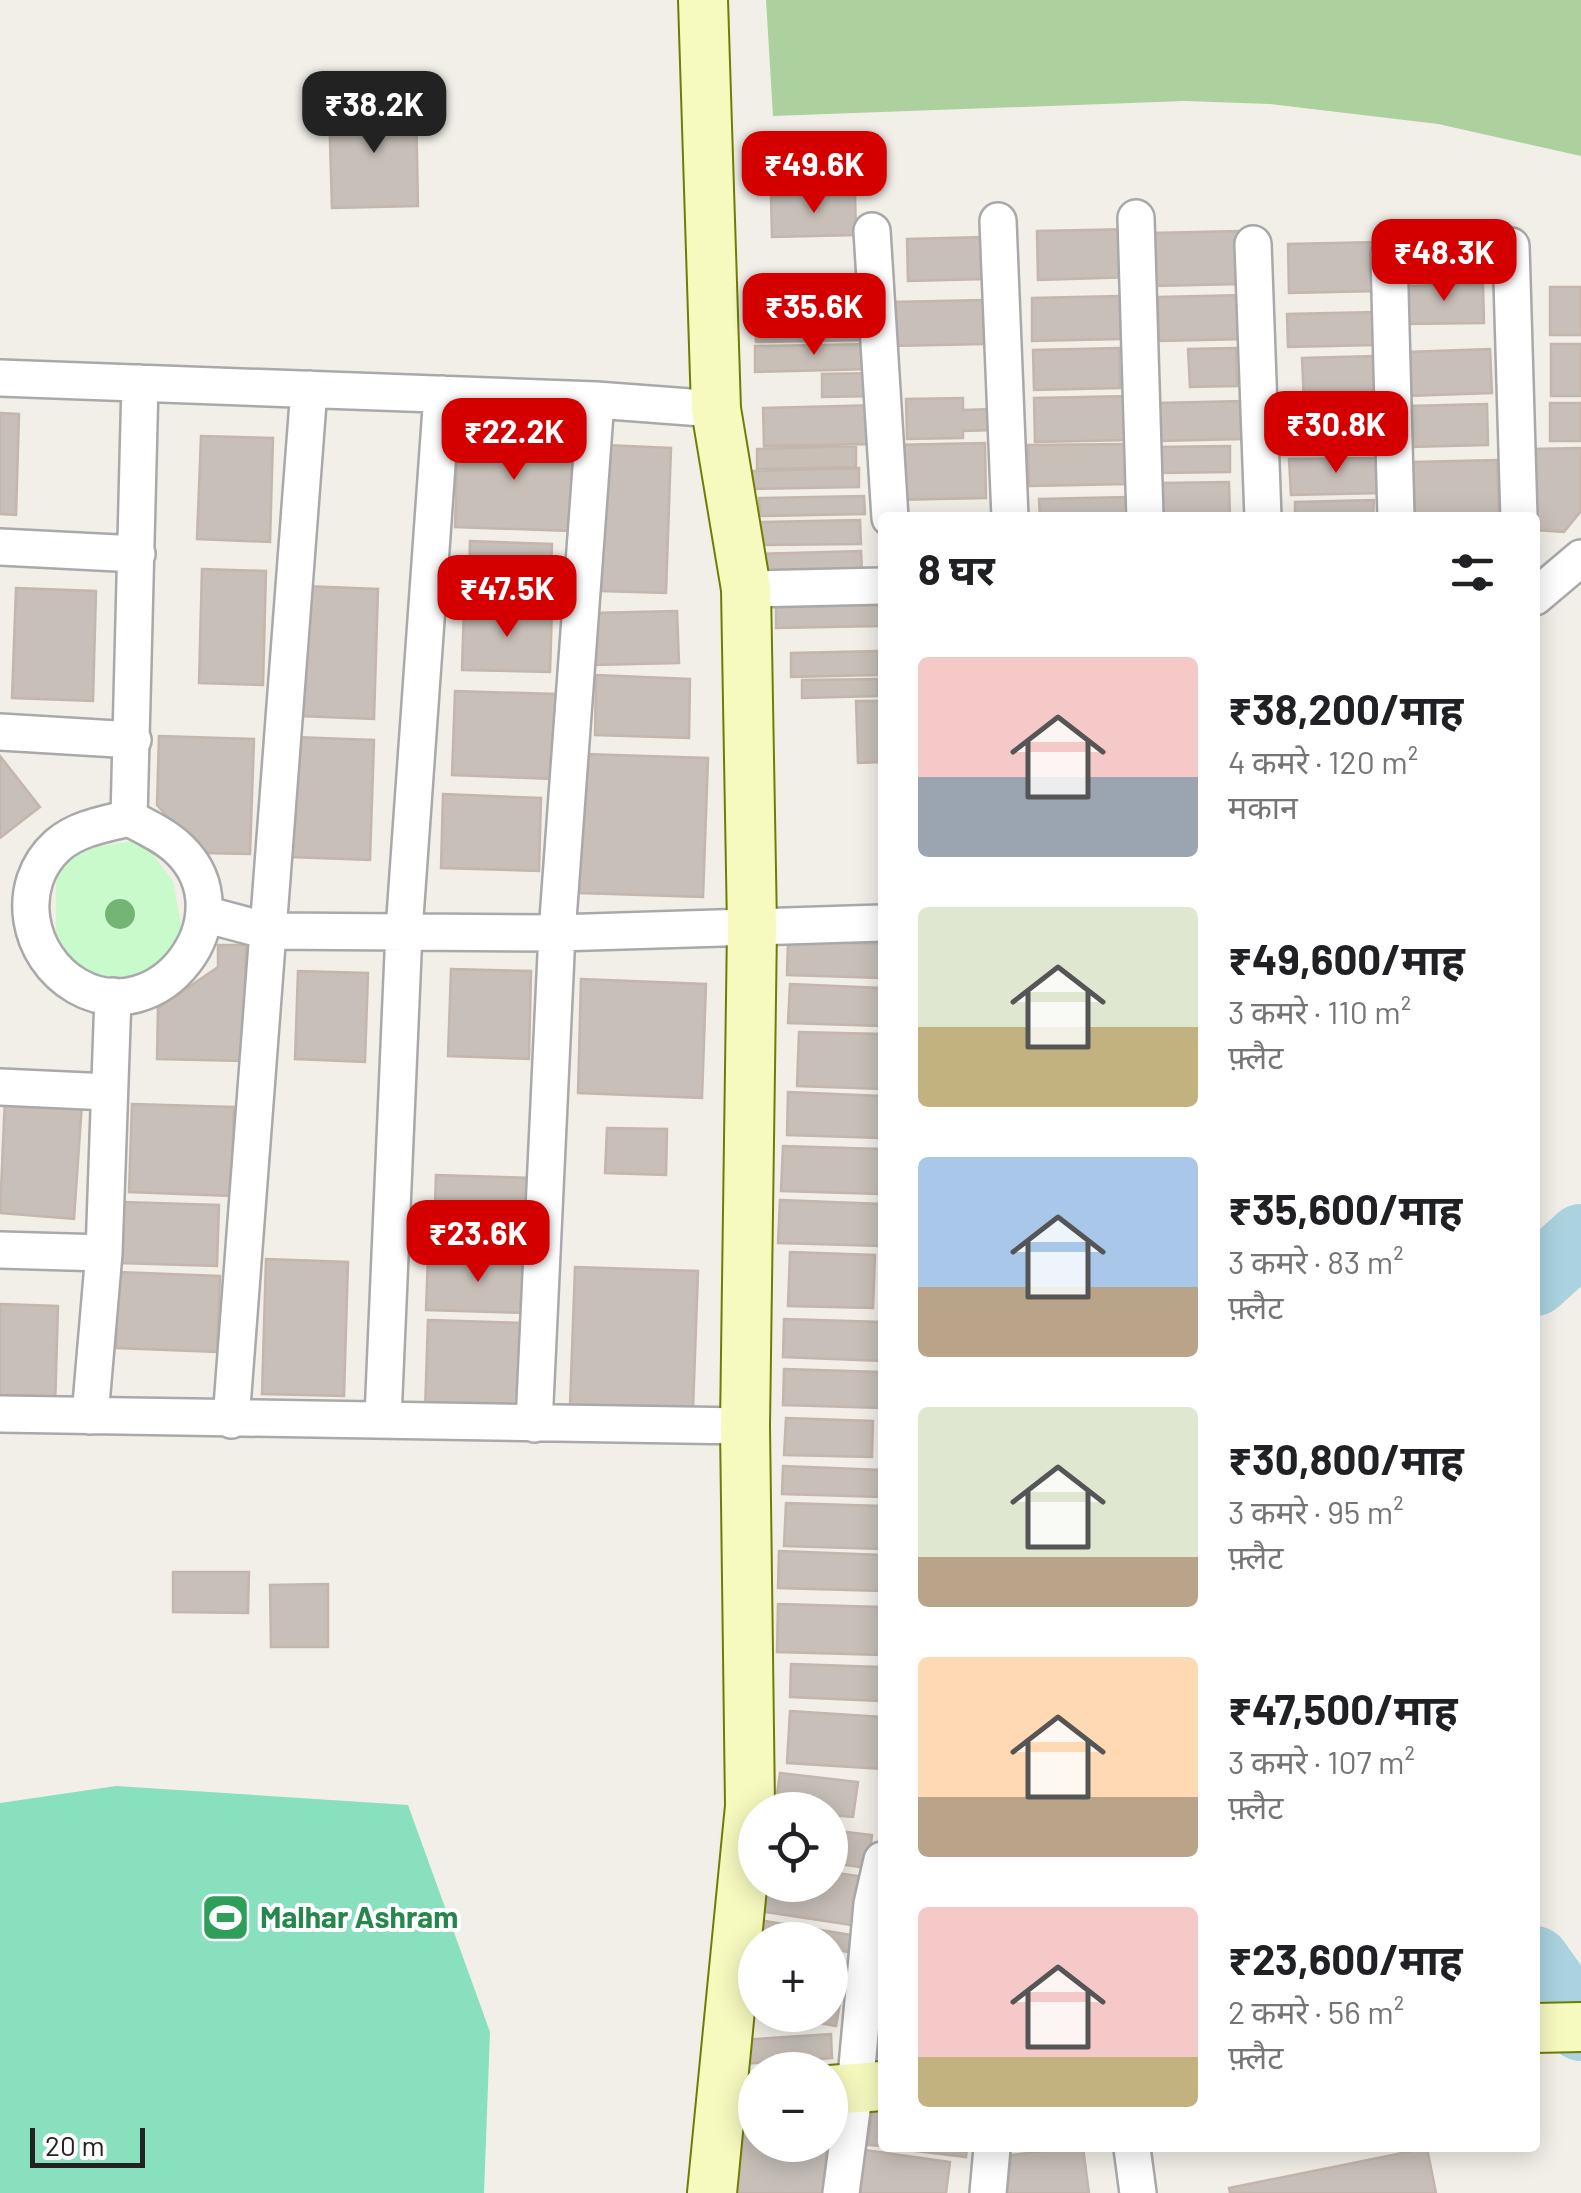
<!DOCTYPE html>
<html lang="hi">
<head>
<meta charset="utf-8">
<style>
	:root { --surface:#fff; --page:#f6f6f6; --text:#202124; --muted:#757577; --accent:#d40000 }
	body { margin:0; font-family:Barlow,"Noto Sans Devanagari",sans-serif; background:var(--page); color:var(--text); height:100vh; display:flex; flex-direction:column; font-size:38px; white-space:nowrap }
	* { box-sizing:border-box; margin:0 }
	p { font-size:32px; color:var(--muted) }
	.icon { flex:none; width:55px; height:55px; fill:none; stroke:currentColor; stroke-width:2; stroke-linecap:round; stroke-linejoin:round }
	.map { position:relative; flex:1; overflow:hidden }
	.panel { position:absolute; left:878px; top:512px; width:662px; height:1640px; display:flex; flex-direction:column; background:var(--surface); border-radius:10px; box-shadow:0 5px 25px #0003 }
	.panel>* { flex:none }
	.tools { position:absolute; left:738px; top:1792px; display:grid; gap:20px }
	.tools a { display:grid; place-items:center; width:110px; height:110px; border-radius:50%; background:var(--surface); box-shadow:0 5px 25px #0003; font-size:50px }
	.scale { position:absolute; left:30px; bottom:25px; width:115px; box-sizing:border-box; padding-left:10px; border:5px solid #222; border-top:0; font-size:28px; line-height:35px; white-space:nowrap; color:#222; -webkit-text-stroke:8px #fff; paint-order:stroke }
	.price { position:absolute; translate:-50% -85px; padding:0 22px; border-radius:20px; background:var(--accent); color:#fff; font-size:32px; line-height:65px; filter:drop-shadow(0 2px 5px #0008) }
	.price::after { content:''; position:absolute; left:50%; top:60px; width:30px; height:22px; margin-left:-15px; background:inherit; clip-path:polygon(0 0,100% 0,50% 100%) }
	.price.selected { background:#222; color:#fff }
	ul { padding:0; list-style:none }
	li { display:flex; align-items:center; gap:30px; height:250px; padding:0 40px }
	li span { display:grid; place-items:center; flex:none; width:280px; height:200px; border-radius:10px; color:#555 }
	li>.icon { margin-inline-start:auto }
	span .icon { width:120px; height:120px; fill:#fffc; stroke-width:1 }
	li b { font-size:42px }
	h2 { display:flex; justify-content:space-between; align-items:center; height:120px; padding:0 40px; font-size:42px }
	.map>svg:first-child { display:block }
</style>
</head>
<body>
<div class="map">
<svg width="1581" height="2193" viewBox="0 0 1581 2193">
	<rect width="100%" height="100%" fill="#f2efe9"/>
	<path fill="#add19e" d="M766,0H1581V156L1438,124L1269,104L1185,101L773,116Z"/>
	<path fill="#c8facc" d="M142,840L173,881L186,952L140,977L100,988L56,941V876L83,848Z"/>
	<path fill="#88e0be" d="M116,1786L408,1805L490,2032L484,2193H0V1803Z"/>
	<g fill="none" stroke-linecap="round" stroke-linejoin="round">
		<path stroke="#aad3df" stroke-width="70" d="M1535,1281L1581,1239
			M1535,1961L1581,2026"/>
	</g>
	<path fill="#c7bfb8" stroke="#c4b6ab" stroke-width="2.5" d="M416,105L418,206L332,208L329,107Z
		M855,195L856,235L772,237L771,197Z
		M1133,229L1135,277L1038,280L1037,231Z
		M1240,231L1242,284L1153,286L1152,233Z
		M985,237L986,279L908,281L907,239Z
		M1377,242L1379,291L1289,293L1288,244Z
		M1483,284L1484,323L1405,324L1403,286Z
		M1550,287H1581V335H1550Z
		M1246,295L1247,339L1159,341L1158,297Z
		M1120,296L1121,339L1032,341V298Z
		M869,297L871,340L756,342L755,300Z
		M984,300L985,344L892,346L891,302Z
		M1376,312V345L1288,347L1287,314Z
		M874,344V369L755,372V346Z
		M1551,344H1581V396H1551Z
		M1119,348L1120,388L1034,390L1033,350Z
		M1236,348L1237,386L1190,387L1188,349Z
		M1490,349L1492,393L1408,396L1406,352Z
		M1375,356L1376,402L1304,403L1302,358Z
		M876,373L877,396L822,397V374Z
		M1131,396L1132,440L1035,442L1034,398Z
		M963,398V410L993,409V430L963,431V438L907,439L906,399Z
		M1243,401L1244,439L1158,441L1157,403Z
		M1550,403H1581V441H1550Z
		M1487,404L1488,445L1409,447L1408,406Z
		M879,405V444L764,446L763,408Z
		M1385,411L1386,451L1308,452L1307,412Z
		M0,413L19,414L16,515L0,514Z
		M458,435L573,439L570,531L455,527Z
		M201,436L273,438L270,542L197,539Z
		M985,443L986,498L892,500L891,445Z
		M1128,444L1129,484L1029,486L1028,445Z
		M605,445L671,448L666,593L601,591Z
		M856,446V467L757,469V449Z
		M1230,446V472L1158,473L1157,447Z
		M1581,448V511L1564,532L1535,530L1531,449Z
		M1382,458L1383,493L1291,495L1289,459Z
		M1497,460L1499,513L1415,515L1413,462Z
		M859,468V487L752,489V471Z
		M1229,482L1230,518H1163L1162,483Z
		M864,496L865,514L760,516L759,498Z
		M1128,497V518H1040L1039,499Z
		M1374,500L1373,518H1295V502Z
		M860,520L861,544L761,545L760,522Z
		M470,541L552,544L551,579L469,577Z
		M861,551L862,572L754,574V554Z
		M202,569L266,571L263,685L199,683Z
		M303,586L378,589L374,719L299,716Z
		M16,588L96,591L93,701L12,698Z
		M882,605V626L776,628V607Z
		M464,607L552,609L550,672L462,670Z
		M677,611L679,663L592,665L591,613Z
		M878,651V675L791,677V653Z
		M596,675L690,679L689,738L595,735Z
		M877,679L878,696L802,698V680Z
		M455,691L556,694L553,779L452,775Z
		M856,701H881L882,762L858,763Z
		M159,736L254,739L250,854L201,853L157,805Z
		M294,737L374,740L370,860L290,857Z
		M584,754L708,758L703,897L579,893Z
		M0,756L40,807L0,838Z
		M443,794L541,798L539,871L441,868Z
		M788,941L882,944V978L787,975Z
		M218,945H246L243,1061L157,1059L158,1008L218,967Z
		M451,969L531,971L529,1059L448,1056Z
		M298,971L368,973L365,1062L295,1059Z
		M581,979L706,984L702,1098L578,1093Z
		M790,984L882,988V1026L788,1023Z
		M799,1032L882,1034V1089L797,1086Z
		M788,1092L882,1096L881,1138L787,1135Z
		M5,1098L82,1103L74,1219L0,1213Z
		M132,1104L234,1107L231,1196L129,1192Z
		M607,1128L667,1129L666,1175L605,1173Z
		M783,1146L880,1149L879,1194L781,1191Z
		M436,1175L534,1178L531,1239L434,1236Z
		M780,1200L882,1204V1246L778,1243Z
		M123,1202L219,1205L217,1266L120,1263Z
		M790,1252L875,1255L873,1308L788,1306Z
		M428,1256L530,1259L529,1313L426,1310Z
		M266,1259L348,1262L344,1396L262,1394Z
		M575,1267L698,1271L693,1410L570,1406Z
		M118,1272L220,1276L217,1352L116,1348Z
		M0,1304L58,1306L55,1408L0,1406Z
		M784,1319L882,1322V1361L783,1357Z
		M428,1320L527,1323L524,1415L425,1412Z
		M784,1369L882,1372V1408L783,1405Z
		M786,1418L873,1421L872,1457L784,1455Z
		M783,1466L882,1470V1497L782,1494Z
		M786,1503L882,1506V1549L784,1546Z
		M779,1551L882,1555V1591L778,1588Z
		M173,1572H249L248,1613L173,1612Z
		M328,1584V1647H271L270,1585Z
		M778,1604L882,1607V1655L777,1652Z
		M791,1664L881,1667L880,1701L790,1697Z
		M790,1711L882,1717V1769L787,1763Z
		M780,1773L858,1782L853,1817L830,1815V1810L775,1808Z
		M830,1830L872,1835L868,1868L830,1863Z
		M830,1872L872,1878L865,1927L752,1910L756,1885H830Z
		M759,1920L858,1936L855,1953L830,1949V1940L757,1938Z
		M830,1984L843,1986L836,2026L775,2015H830Z
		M831,2034L832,2058L742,2064L741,2040Z
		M873,2105L882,2106V2146L868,2145Z
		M733,2125H755V2145H826V2193H733Z
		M891,2148H967L966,2157Z
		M1069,2148H1083L1089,2193H1007L1011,2155Z
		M1427,2148L1436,2193H1230L1229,2188Z
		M865,2150L950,2162L946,2193H859Z"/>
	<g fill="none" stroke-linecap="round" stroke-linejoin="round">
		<defs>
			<path id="street" d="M1136,218L1145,518
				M998,221L1010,518
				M872,231L890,518
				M1253,244L1263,518
				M1511,246L1519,518
				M1389,254L1396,518
				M0,378L596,400L716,409
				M0,547L137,554
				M746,589L882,586
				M1535,597L1581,558
				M0,732L133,740
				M129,818C146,827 166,836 180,850C248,917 159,1033 77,986C27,957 13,885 58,845C78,828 105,824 129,818Z
				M129,818L140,383
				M204,914L268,931L557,933L882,923
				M0,1087L109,1092
				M0,1250L104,1253
				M0,1414L745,1426
				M90,1416L104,1253L113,996
				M383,1418L404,931L442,394
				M231,1420L309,389
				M534,1424L557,933L596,400
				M1132,2148L1138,2193
				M841,2193L855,2088L872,1904L882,1860
				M988,2193L992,2148"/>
			<path id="secondary" d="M703,0L716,409L746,589L752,927L745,1426L750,1806L712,2193
				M1535,2028L1581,2027
				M830,2090L882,2086"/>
		</defs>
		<use href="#street" stroke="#a9a9a9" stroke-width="40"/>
		<use href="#secondary" stroke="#707d05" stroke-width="52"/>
		<use href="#street" stroke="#fff" stroke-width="35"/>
		<use href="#secondary" stroke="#f7fabf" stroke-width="48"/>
	</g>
	<circle fill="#74b475" cx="120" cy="914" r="15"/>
	<defs>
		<symbol id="stadium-square" viewBox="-11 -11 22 22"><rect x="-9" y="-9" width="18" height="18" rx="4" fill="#2e9e5b" stroke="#fff"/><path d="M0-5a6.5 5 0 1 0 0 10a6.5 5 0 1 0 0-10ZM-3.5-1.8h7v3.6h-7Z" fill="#fff"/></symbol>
	</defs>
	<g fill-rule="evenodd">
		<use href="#stadium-square" x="198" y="1890" width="55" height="55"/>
	</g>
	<g text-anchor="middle" stroke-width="8" stroke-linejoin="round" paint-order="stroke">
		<g font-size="30" font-weight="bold" fill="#27864d" stroke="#fff" text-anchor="start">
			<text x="260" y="1928">Malhar Ashram</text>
		</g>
	</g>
</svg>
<div class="tools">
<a><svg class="icon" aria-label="locate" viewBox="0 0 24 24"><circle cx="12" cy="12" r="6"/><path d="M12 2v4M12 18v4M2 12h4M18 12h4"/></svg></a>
<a>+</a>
<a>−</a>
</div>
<div class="scale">20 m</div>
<b class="price selected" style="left:374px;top:156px">₹38.2K</b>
<b class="price" style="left:814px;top:216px">₹49.6K</b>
<b class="price" style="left:1444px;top:304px">₹48.3K</b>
<b class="price" style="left:814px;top:358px">₹35.6K</b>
<b class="price" style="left:1336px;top:476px">₹30.8K</b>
<b class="price" style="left:514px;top:483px">₹22.2K</b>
<b class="price" style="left:507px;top:640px">₹47.5K</b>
<b class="price" style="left:478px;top:1285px">₹23.6K</b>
<section class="panel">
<h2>8 घर<svg class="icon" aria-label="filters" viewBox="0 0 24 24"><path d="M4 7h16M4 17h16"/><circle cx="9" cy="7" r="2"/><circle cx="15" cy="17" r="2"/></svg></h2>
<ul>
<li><span style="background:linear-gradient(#f6c9c9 60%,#9aa5b1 0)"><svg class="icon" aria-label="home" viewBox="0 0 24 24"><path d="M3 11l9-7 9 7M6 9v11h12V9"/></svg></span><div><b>₹38,200/माह</b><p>4 कमरे · 120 m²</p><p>मकान</p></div></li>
<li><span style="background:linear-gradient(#dfe7d0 60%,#c2b280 0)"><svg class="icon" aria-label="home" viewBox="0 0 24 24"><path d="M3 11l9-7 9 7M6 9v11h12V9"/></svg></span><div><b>₹49,600/माह</b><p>3 कमरे · 110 m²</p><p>फ़्लैट</p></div></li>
<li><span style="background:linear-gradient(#a9c7e8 65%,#b9a48a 0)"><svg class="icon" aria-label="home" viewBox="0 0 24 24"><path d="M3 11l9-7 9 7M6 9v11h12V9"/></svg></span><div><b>₹35,600/माह</b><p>3 कमरे · 83 m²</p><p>फ़्लैट</p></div></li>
<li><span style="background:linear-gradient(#dfe7d0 75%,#b9a48a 0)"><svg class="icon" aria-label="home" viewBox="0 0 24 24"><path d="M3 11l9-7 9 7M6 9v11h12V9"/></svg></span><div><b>₹30,800/माह</b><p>3 कमरे · 95 m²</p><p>फ़्लैट</p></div></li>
<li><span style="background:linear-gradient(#ffd9b3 70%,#b9a48a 0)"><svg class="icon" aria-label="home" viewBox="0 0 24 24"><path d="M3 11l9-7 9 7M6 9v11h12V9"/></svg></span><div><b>₹47,500/माह</b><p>3 कमरे · 107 m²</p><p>फ़्लैट</p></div></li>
<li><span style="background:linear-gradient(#f6c9c9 75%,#c2b280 0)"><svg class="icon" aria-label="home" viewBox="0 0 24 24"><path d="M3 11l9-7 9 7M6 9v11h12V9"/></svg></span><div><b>₹23,600/माह</b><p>2 कमरे · 56 m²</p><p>फ़्लैट</p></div></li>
</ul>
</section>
</div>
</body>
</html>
